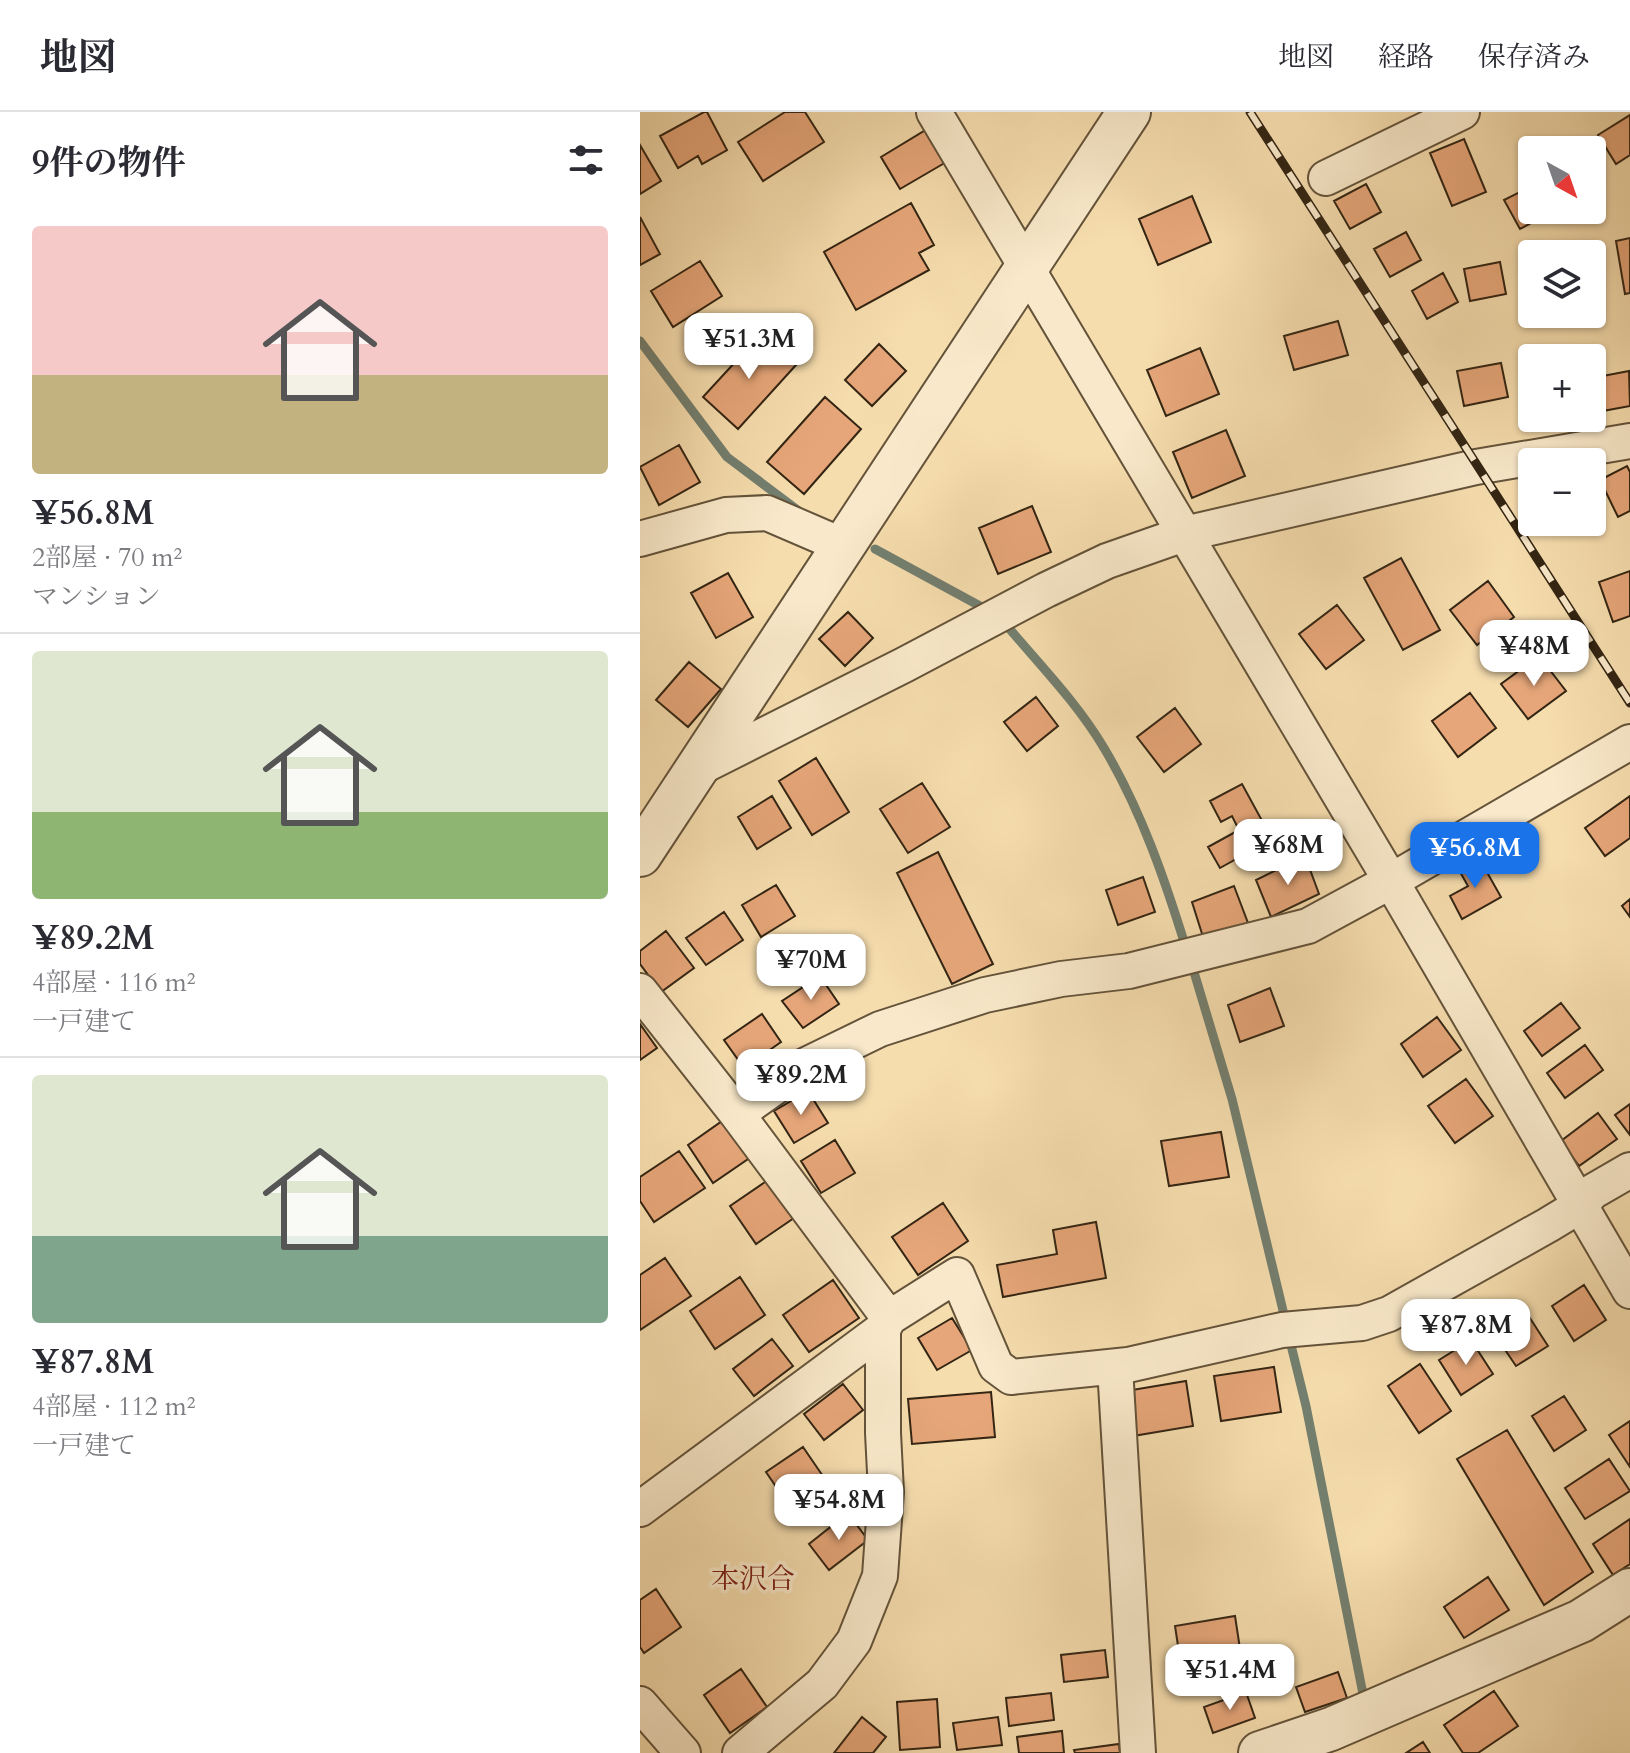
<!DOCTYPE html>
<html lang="ja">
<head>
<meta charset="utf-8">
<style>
	:root { --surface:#fff; --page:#f7f7f7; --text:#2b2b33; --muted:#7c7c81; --line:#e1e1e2; --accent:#1a73e8 }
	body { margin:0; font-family:Cardo,"Noto Serif JP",serif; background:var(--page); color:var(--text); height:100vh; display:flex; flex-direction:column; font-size:30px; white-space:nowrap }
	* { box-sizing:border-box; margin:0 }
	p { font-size:26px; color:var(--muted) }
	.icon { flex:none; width:44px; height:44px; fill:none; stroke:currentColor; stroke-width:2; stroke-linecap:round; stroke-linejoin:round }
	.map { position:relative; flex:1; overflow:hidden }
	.sheet { display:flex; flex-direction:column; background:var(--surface); width:640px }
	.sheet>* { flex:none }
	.needle { width:52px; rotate:140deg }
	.controls { position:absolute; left:878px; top:24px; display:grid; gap:16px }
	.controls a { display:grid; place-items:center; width:88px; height:88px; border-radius:8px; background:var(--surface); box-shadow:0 2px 6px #0004; font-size:40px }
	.price { position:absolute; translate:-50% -68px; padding:0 18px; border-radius:16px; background:#fff; color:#222; font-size:26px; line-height:52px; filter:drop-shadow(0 2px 4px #0008) }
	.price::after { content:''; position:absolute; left:50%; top:48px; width:24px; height:18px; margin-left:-12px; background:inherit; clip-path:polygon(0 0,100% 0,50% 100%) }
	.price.selected { background:var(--accent); color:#fff }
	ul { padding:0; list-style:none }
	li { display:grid; align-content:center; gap:16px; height:424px; padding:0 32px }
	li+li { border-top:2px solid var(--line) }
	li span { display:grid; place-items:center; height:248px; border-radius:8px; color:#555 }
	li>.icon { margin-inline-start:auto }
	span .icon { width:144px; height:144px; fill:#fffc; stroke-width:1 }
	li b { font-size:34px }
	h2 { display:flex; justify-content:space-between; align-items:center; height:96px; padding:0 32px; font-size:34px }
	header { display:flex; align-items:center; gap:48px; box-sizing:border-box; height:112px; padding:0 40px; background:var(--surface); border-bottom:2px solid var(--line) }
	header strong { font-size:38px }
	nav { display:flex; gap:44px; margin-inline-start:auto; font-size:28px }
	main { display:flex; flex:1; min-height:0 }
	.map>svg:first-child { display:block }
</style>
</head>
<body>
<header>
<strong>地図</strong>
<nav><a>地図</a><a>経路</a><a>保存済み</a></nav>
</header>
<main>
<section class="sheet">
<h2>9件の物件<svg class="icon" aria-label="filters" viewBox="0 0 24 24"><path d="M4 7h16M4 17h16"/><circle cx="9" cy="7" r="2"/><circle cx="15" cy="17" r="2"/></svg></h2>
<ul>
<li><span style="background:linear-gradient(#f6c9c9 60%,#c2b280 0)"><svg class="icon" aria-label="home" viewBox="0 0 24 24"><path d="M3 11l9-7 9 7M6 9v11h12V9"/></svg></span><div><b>¥56.8M</b><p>2部屋 · 70 m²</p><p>マンション</p></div></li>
<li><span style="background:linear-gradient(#dfe7d0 65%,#8fb573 0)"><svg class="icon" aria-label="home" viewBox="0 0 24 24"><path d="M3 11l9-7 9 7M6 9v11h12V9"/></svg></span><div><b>¥89.2M</b><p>4部屋 · 116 m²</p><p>一戸建て</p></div></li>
<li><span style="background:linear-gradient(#dfe7d0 65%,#7fa58c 0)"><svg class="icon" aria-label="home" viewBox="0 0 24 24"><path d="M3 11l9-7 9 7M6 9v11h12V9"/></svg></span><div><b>¥87.8M</b><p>4部屋 · 112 m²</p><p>一戸建て</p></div></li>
</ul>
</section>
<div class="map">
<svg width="990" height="1641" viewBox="0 0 990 1641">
	<rect width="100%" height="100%" fill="#f6ddae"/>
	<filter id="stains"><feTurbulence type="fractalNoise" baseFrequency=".0025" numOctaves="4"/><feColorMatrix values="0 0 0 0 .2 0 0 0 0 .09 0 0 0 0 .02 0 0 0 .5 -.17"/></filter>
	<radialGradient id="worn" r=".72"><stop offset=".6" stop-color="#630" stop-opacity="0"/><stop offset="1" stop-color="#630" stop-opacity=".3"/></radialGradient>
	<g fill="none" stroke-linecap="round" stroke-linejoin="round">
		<path stroke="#737f6f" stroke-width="9" d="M0,229L87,345L159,399
			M235,437L340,494
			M368,515C401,554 438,592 464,636C501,698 525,768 546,836
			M551,850L592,987L646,1211
			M649,1225L666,1294L723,1582"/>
	</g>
	<path fill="#e6a679" stroke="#332513" stroke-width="2" d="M64,0H67L87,38L62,52L58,44L38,56L20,24Z
		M145,0H165L184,30L123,69L98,30Z
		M990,3V43L976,52L958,23Z
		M289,16L308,49L260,77L241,45Z
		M824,27L846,80L812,94L790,41Z
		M0,33L21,69L0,82Z
		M726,72L741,100L710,117L694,89Z
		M892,74V98L912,100L880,117L864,88Z
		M552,84L571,130L518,153L499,107Z
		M271,91L294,133L279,141L289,158L216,198L184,140Z
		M0,105L20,142L0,153Z
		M766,120L781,148L750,165L734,137Z
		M990,126V181L985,182L976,129Z
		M60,149L82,184L33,215L11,179Z
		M860,150L866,182L830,189L824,157Z
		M803,161L818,190L787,207L772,179Z
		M698,209L708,243L654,258L644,224Z
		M121,222L156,253L98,317L63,285Z
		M239,232L266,259L232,294L205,268Z
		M560,236L579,282L526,304L507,258Z
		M861,251L868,285L824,294L817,259Z
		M989,259L990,294L952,301V266Z
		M892,272V306H903L889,309L882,274Z
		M185,285L221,317L164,382L127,350Z
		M586,318L605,364L552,386L533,340Z
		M39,333L60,370L19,393L0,355Z
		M987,354L990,360V399L978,405L960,368Z
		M392,394L411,440L358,462L339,416Z
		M761,446L800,518L763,538L724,466Z
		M990,459V504L973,510L959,470Z
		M88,461L113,505L76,526L51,481Z
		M848,469L874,505L837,533L810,498Z
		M697,493L724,528L686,557L659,522Z
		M208,500L233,526L205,554L179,527Z
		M899,544L926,579L888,607L861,572Z
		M49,550L81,577L48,615L16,588Z
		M830,581L856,616L818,645L792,609Z
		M396,585L418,614L387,639L364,610Z
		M535,596L561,632L524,660L497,625Z
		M176,646L209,700L172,723L139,669Z
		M282,671L310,715L268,741L240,697Z
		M602,672L632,727L580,756L568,735L599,718L592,704L581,710L570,689Z
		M132,684L151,716L117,737L98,705Z
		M990,684V726L965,744L945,716Z
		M298,740L353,852L312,872L257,761Z
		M665,744L679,782L631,805L616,768Z
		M839,746L861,785L822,807L810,784L828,774L819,758Z
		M503,765L515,800L478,813L466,778Z
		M136,773L155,804L121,825L102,793Z
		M594,774L608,811L564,828L552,790Z
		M990,787V805L982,794Z
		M84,800L103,828L66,853L46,826Z
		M26,819L54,856L21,880L0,852V839Z
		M180,864L199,892L163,916L142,889Z
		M630,876L644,914L600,930L588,893Z
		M921,891L940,916L902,944L884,919Z
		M122,902L141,930L104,956L84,928Z
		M797,905L821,938L783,965L761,932Z
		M0,912L17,936L0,948Z
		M945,933L963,958L925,986L907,961Z
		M826,967L853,1004L815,1031L788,994Z
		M168,979L188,1011L154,1031L134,999Z
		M990,992V1023L975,1003Z
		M958,1001L977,1027L939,1054L921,1029Z
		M85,1007L111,1045L73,1071L48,1033Z
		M581,1020L589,1065L529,1074L521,1029Z
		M195,1028L215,1061L181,1081L161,1049Z
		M39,1039L65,1076L14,1110L0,1089V1065Z
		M128,1068L154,1106L116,1132L90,1094Z
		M303,1091L328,1129L278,1163L252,1125Z
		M456,1110L466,1166L363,1185L357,1153L417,1142L413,1118Z
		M25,1146L51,1184L0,1218V1163Z
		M100,1165L125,1203L75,1237L50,1199Z
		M193,1168L219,1206L169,1240L143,1203Z
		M944,1173L966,1208L934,1229L912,1194Z
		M886,1200L908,1234L876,1254L853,1220Z
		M312,1206L332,1238L297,1258L278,1226Z
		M132,1227L153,1254L114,1284L93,1257Z
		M831,1228L853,1262L821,1283L799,1248Z
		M780,1252L811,1299L779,1321L748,1274Z
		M634,1255L641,1300L581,1309L574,1264Z
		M546,1269L553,1314L493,1324L486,1279Z
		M203,1272L223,1298L184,1328L164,1302Z
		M351,1280L355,1325L272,1332L268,1287Z
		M924,1284L946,1318L914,1339L892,1304Z
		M990,1309V1355L969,1323Z
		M867,1318L953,1460L904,1493L817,1347Z
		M163,1335L189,1373L152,1398L126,1360Z
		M969,1347L990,1379L945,1407L925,1376Z
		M208,1401L228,1428L189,1458L169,1432Z
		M990,1407V1452L973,1463L953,1432Z
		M848,1465L869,1498L824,1526L804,1495Z
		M16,1477L41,1515L4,1541L0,1535V1488Z
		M595,1504L602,1550L542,1560L535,1514Z
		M465,1538L468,1565L424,1570L421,1543Z
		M101,1557L127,1595L90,1621L64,1583Z
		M698,1560L707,1586L665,1600L656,1575Z
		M854,1579L878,1614L838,1641H823L804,1613Z
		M606,1580L615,1606L573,1621L564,1595Z
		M411,1581L414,1608L369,1614L366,1586Z
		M297,1587L300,1635L260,1638L257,1590Z
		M222,1605L246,1625L233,1641H194Z
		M358,1605L362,1633L317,1638L313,1611Z
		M422,1619L424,1641H379L377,1625Z
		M783,1630L790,1641H766Z
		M479,1632L480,1641H435L434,1638Z"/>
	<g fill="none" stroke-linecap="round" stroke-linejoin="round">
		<defs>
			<path id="minor" d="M294,0L751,769L990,1179
				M686,66L822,0
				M0,427L86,403L127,401L206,435
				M59,656L264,553L406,478L467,449L544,422L836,355L990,329
				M0,879L97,1002L249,1206
				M97,1002L166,953L240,917L345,883L421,867L489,859L668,814L751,769L990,630
				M475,1255L498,1641
				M0,1397L243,1217L249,1206L317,1163L356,1254L371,1265L488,1253L642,1218L722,1211L749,1202L908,1113L941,1093L952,1080L990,1058
				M0,1592L43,1641
				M100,1641L182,1572L214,1529L240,1464L246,1380L243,1321V1217"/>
			<path id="tertiary" d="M0,743L489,0
				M620,1641L691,1617L941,1509L990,1478"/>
		</defs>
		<use href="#minor" stroke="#64533a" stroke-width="38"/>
		<use href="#tertiary" stroke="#64533a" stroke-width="46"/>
		<use href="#minor" stroke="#f9e9ca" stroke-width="34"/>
		<use href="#tertiary" stroke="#f9e9ca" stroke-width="42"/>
		<defs>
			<path id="rail" d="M610,0L990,591"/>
		</defs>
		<use href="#rail" stroke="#332513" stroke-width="9"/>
		<use href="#rail" stroke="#f9e9ca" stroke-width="6" stroke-dasharray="18" stroke-linecap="butt"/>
	</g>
	<g text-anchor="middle" stroke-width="7" stroke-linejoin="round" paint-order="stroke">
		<g font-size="28" fill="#7a1f14" stroke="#f9e9ca">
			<text x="113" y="1476">本沢合</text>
		</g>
	</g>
	<rect width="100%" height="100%" filter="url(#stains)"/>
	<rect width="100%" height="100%" fill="url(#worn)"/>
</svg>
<div class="controls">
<a><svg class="needle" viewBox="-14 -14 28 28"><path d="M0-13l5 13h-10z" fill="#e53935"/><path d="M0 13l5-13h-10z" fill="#7c7c81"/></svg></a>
<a><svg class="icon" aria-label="layers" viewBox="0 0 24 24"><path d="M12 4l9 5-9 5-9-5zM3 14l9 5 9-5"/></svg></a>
<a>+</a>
<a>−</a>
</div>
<b class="price" style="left:109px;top:269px">¥51.3M</b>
<b class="price" style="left:894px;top:576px">¥48M</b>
<b class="price" style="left:648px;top:775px">¥68M</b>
<b class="price selected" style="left:835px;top:778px">¥56.8M</b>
<b class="price" style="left:171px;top:890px">¥70M</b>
<b class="price" style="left:161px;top:1005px">¥89.2M</b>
<b class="price" style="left:826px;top:1255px">¥87.8M</b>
<b class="price" style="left:199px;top:1430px">¥54.8M</b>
<b class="price" style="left:590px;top:1600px">¥51.4M</b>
</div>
</main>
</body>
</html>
